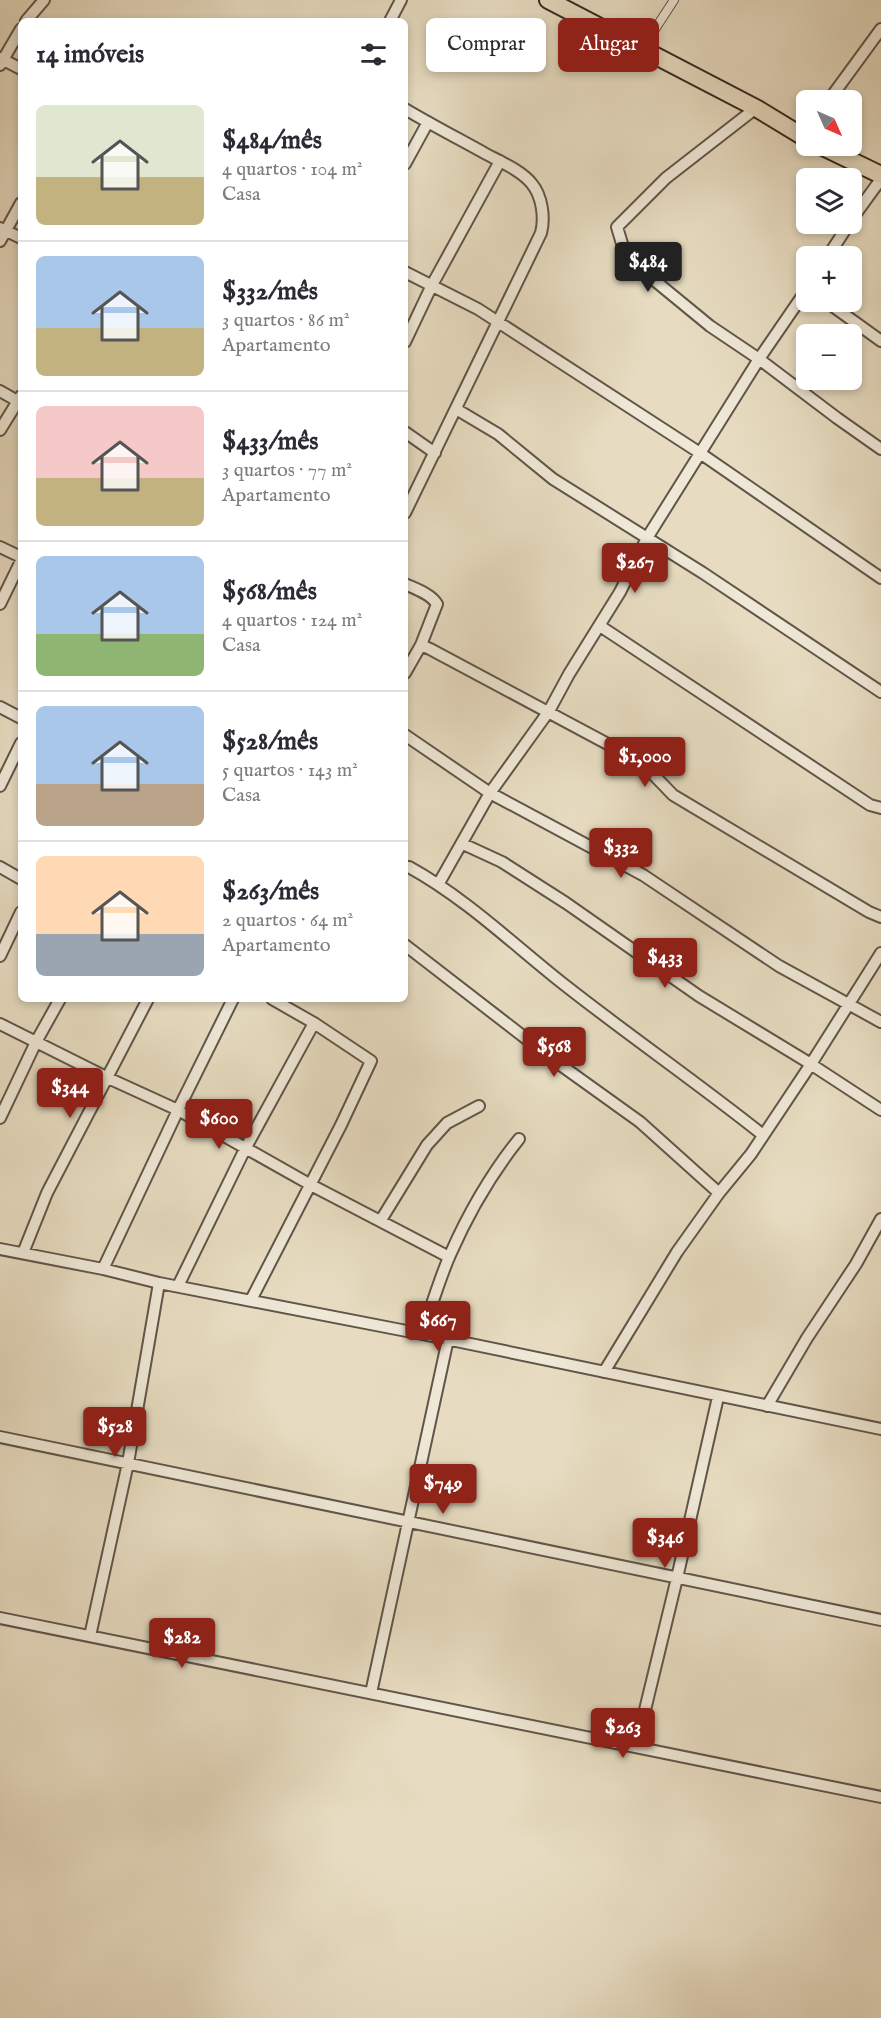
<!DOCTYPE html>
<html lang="pt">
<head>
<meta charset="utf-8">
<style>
	:root { --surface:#fff; --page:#f7f7f7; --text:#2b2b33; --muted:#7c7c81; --line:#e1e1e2; --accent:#8f2418 }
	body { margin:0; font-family:"IM FELL English",serif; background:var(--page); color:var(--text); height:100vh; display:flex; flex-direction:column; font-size:22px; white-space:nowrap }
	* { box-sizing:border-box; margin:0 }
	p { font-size:20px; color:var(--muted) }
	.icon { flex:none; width:33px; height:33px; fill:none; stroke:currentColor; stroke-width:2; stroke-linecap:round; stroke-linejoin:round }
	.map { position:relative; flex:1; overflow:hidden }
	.drawer { position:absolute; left:18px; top:18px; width:390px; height:984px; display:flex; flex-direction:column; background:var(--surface); border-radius:9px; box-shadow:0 3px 9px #0003 }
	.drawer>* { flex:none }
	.top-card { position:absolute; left:426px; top:18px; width:364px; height:54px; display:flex; gap:12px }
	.needle { width:39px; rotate:135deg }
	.tools { position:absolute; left:796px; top:90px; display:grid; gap:12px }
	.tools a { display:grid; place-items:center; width:66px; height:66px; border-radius:9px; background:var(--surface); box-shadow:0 3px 9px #0003; font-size:30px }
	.price { position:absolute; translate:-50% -51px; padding:0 14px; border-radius:6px; background:var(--accent); color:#fff; font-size:20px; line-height:39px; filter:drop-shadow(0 2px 3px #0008) }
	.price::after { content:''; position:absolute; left:50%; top:36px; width:18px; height:14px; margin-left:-9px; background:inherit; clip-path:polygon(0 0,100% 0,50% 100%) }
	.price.on { background:#222; color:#fff }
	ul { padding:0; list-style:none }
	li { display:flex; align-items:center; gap:18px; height:150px; padding:0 18px }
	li+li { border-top:2px solid var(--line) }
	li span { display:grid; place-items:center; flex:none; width:168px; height:120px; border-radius:9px; color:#555 }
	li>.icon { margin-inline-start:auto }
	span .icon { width:72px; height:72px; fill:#fffc; stroke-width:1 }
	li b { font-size:26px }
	h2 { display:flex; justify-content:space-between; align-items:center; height:72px; padding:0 18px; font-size:26px }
	.tag { padding:0 21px; border-radius:9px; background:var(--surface); box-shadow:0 3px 9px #0003; font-size:21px; line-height:54px }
	.tag.on { background:var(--accent); color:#fff }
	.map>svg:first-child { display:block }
</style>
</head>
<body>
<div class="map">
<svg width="881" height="2018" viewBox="0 0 881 2018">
	<rect width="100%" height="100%" fill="#e7dcc1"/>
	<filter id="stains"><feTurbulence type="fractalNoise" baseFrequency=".00333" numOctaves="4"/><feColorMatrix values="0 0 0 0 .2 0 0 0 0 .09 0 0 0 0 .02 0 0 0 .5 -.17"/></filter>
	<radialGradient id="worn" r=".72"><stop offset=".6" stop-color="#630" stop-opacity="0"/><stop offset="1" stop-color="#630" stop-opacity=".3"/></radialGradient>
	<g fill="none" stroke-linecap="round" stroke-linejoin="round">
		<defs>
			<path id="pedestrian" d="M642,49L674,0"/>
			<path id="minor" d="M26,21L44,0
				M390,21L401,0
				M0,58L21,69
				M0,65L21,29
				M829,100L881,29
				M756,108L666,178L617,227L626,257L710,326L759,359L837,418L881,449
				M405,109C432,125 459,139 486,154C501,162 522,171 532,184C542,196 545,218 541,233L405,513
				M405,164L428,122
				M852,219L881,179
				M0,228L21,238
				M0,241L21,203
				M828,256L849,224
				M405,272L478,309L700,453L881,578
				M827,302L881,341
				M405,342L432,285L500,161
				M0,391L21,403
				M456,409L498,434L553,479L703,573L881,692
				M0,430L21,396
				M405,432L435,453
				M0,547L21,557
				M405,584C416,589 431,594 437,604L421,645
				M0,604L21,561
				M600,626L870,805L881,808
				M405,673L421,645L430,649L632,757L647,768L673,795L869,912L881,917
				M0,707L21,718
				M405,735L490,793L643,875L779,966L881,1022
				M0,786L21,743
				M463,844L502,862L566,903L699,996L806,1061L881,1110
				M0,867L21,879
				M405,867H409C467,899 515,946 566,986C631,1037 699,1084 763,1135
				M439,883L490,793L549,711L569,674L620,592L647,538L759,359L807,289
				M405,945L555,1061L640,1122L719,1193
				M0,956L21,912
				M0,1024L108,1078L178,1110L311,1185L449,1257
				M0,1118L36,1042L60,999
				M381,1220L427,1145L447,1123L479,1106
				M0,1249L103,1269L159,1283L422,1334L881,1429
				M23,1253L47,1193L148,999
				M103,1269L178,1110L233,999
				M178,1286L245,1149L314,1023
				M251,1300L341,1125L371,1061L314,1023L272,999
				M422,1334C431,1308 439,1280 450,1255C468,1214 491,1174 519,1139
				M604,1372L677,1252L719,1193L751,1154L811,1064L881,953
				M767,1406L807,1338L856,1264L881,1219
				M0,1437L881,1620
				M0,1618L881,1797
				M90,1636L128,1463L159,1283
				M371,1693L448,1339
				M636,1747L677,1578L718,1397"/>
			<path id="primary" d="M548,0L756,108L807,139
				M821,146L881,175"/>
		</defs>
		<use href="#pedestrian" stroke="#615549" stroke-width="10"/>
		<use href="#minor" stroke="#615549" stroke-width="14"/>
		<use href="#primary" stroke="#342821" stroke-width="20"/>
		<use href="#pedestrian" stroke="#efe8d7" stroke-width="8"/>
		<use href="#minor" stroke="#efe8d7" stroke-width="10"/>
		<use href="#primary" stroke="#e7dcc1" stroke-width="16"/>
	</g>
	<rect width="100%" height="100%" filter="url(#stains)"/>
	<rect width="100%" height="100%" fill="url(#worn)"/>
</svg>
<div class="tools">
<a><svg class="needle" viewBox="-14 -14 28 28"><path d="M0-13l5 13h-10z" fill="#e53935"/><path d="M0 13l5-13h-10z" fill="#7c7c81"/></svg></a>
<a><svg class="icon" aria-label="layers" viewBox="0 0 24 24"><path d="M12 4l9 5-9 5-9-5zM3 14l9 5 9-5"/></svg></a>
<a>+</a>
<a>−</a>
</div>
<b class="price on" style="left:648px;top:293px">$484</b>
<b class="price" style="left:635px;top:594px">$267</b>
<b class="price" style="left:645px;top:788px">$1,000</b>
<b class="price" style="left:621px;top:879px">$332</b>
<b class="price" style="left:665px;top:989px">$433</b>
<b class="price" style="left:554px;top:1078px">$568</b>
<b class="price" style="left:70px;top:1119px">$344</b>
<b class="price" style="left:219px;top:1150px">$600</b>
<b class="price" style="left:438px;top:1352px">$667</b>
<b class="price" style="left:115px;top:1458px">$528</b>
<b class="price" style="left:443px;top:1515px">$749</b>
<b class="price" style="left:665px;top:1569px">$346</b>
<b class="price" style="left:182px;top:1669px">$282</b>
<b class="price" style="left:623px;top:1759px">$263</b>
<div class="top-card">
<a class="tag">Comprar</a>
<a class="tag on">Alugar</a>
</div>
<section class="drawer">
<h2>14 imóveis<svg class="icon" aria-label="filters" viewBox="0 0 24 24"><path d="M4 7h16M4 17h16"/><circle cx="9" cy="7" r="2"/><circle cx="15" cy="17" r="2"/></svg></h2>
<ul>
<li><span style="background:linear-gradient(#dfe7d0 60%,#c2b280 0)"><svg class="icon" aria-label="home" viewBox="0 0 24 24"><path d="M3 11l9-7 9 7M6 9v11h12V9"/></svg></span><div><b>$484/mês</b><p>4 quartos · 104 m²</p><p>Casa</p></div></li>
<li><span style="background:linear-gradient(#a9c7e8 60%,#c2b280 0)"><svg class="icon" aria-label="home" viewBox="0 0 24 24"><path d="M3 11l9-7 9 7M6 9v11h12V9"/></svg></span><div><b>$332/mês</b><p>3 quartos · 86 m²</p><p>Apartamento</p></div></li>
<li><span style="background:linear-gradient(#f6c9c9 60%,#c2b280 0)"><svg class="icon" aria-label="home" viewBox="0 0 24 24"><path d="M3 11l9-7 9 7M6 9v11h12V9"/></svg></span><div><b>$433/mês</b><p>3 quartos · 77 m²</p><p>Apartamento</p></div></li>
<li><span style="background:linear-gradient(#a9c7e8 65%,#8fb573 0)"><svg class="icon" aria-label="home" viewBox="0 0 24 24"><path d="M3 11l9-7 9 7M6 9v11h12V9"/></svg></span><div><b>$568/mês</b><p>4 quartos · 124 m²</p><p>Casa</p></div></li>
<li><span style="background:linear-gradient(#a9c7e8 65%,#b9a48a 0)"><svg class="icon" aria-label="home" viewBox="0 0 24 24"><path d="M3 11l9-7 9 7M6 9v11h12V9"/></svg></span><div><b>$528/mês</b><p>5 quartos · 143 m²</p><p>Casa</p></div></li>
<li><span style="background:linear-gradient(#ffd9b3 65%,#9aa5b1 0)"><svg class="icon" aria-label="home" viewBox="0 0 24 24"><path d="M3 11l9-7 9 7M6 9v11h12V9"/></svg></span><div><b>$263/mês</b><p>2 quartos · 64 m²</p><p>Apartamento</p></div></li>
</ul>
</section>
</div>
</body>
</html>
